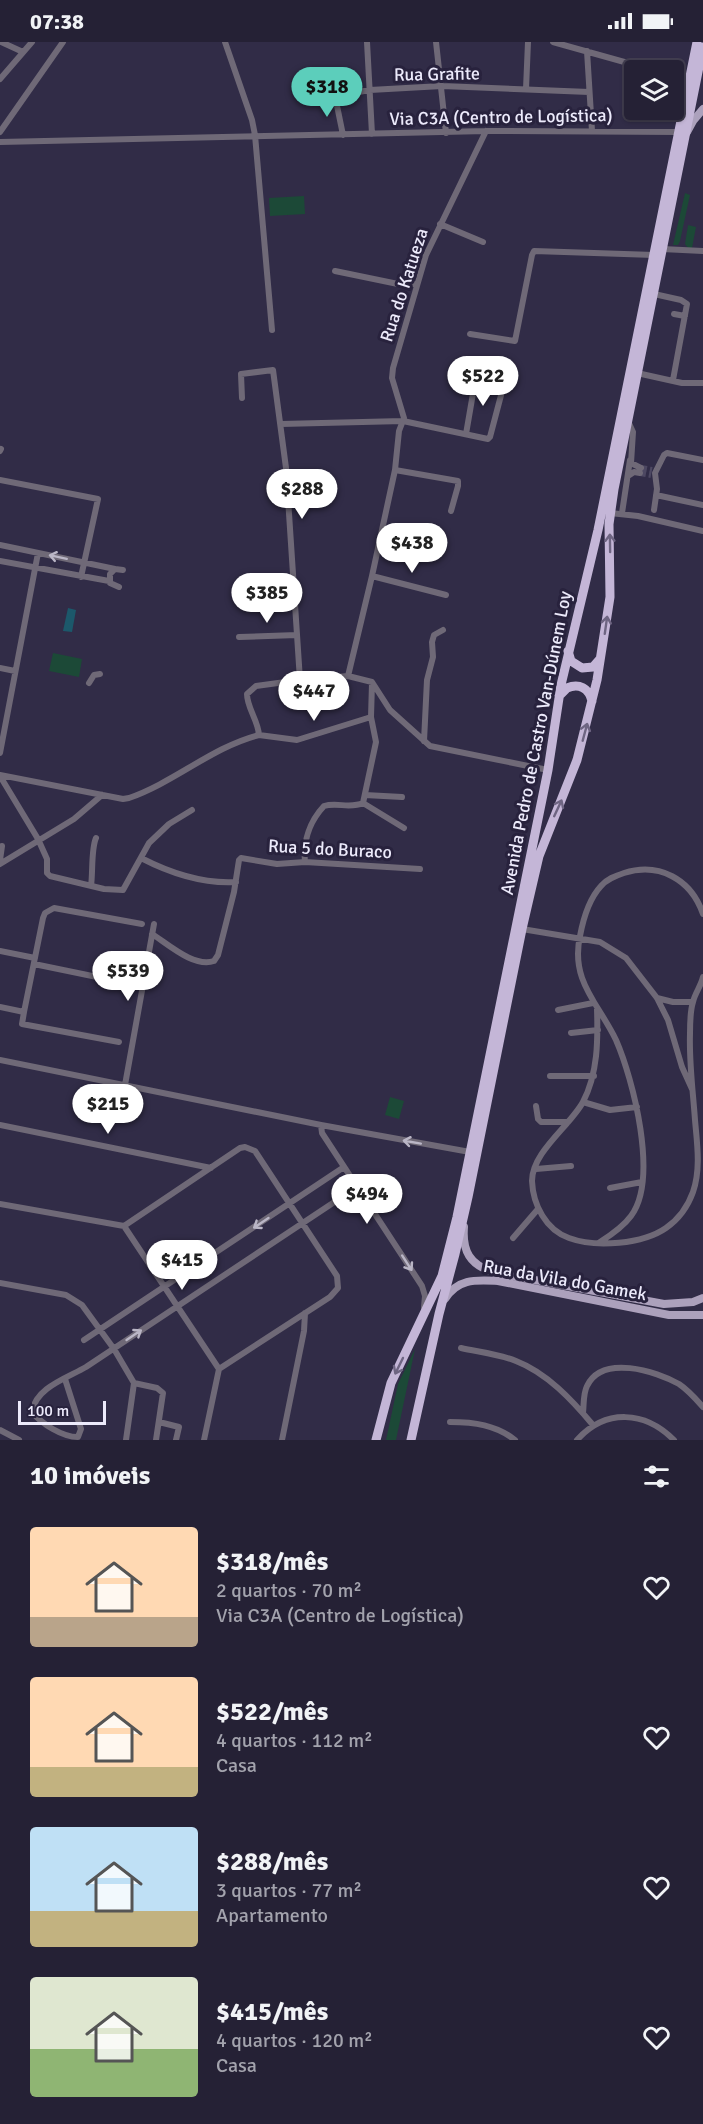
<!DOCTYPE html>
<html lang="pt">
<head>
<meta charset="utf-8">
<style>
	:root { --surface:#252135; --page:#2d293d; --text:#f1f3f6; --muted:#a3a3ad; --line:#423e50; --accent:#5ccebb }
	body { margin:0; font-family:Signika,sans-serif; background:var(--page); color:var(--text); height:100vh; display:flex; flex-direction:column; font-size:22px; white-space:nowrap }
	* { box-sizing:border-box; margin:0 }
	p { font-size:20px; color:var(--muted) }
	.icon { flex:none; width:33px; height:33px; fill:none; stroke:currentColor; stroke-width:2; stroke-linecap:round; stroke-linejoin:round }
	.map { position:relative; height:1398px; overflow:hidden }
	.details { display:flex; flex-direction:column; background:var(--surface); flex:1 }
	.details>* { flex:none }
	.fabs { position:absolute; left:624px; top:18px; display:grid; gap:12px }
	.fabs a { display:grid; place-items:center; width:60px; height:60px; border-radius:6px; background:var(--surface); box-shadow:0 2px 4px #0004,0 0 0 2px var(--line); font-size:30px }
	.scale { position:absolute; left:18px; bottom:15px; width:88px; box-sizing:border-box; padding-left:6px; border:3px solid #eceafb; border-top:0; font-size:16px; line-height:21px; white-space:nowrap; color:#eceafb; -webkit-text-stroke:4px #28223d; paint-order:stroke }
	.price { position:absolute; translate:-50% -51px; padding:0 14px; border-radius:21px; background:#fff; color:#222; font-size:20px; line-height:39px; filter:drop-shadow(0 2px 3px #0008) }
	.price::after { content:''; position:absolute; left:50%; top:36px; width:18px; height:14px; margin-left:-9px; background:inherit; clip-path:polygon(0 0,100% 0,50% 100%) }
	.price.current { background:var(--accent); color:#111 }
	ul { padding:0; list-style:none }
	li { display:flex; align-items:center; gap:18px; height:150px; padding:0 30px }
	li span { display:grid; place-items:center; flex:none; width:168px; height:120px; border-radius:6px; color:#555 }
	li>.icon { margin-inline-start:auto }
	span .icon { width:72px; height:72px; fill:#fffc; stroke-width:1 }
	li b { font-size:26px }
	h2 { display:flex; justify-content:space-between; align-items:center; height:72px; padding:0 30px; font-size:26px }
	.status { display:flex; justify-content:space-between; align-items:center; height:42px; padding:0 30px; background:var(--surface); direction:ltr }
	.status svg { height:16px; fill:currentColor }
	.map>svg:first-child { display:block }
</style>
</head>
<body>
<div class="status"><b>07:38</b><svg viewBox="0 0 49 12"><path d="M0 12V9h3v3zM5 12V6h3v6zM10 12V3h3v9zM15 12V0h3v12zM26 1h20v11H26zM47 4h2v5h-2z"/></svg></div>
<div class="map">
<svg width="703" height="1398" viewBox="0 0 703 1398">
	<rect width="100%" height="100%" fill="#312c47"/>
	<path fill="#1c4937" d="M685,151L690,153L680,199L678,203H673Z
		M304,154L305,172L270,174L269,156Z
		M688,183L696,185L692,206H688L685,202Z
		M53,611L82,617L79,635L49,629Z
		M390,1055L404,1059L399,1077L385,1073Z
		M415,1307L396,1398H386L398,1342Z"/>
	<path fill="#1c586b" d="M68,566L76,568L72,590L63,589Z"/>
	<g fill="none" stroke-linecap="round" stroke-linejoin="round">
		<path stroke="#4d4862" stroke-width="6" stroke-dasharray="6 3" stroke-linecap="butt" d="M641,426L652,428
			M640,431L651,433"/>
		<path stroke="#6f6977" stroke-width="6" d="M1,0L23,10
			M225,0L252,78L255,93L272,288
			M367,0L372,92
			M436,0L446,91
			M553,0L653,28
			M587,9L592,89
			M311,28L313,53L315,55L335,54L370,48L442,44L589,50
			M674,35L689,40
			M0,37L32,0
			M526,47L528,0
			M335,54L343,93
			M0,90L63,0
			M0,100L486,89L679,90
			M440,182L483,200
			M662,207L703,209
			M335,229L398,242H417
			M654,252L681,258L687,262L673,338
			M674,272L685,274
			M470,292L515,299L532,213L534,209L654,213
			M637,331L682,341H703
			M242,356L241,332L273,328L286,426L300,638
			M627,377L633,390L631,421L641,426
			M281,382L403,379L488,397L490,395L509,323
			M466,392L476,334
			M0,409L1,407
			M395,428L458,439V444L451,469
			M628,434L634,430L640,431
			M0,438L98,457L81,535
			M656,453L703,463
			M654,468L657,447L655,431L664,413L667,411L703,418
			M610,471L638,474L703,489
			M622,471L630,418
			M0,503L115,527
			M0,519L109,539
			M372,534L446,553
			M119,545L110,541V532L115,527L123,528
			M239,595L297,593
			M0,626L15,629
			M348,634L372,534L395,428L399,389L404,376L392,336L393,326L426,213L486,89
			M89,641L94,633L100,632
			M259,693L297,698L371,675
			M424,699L427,638L433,615L432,600L434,593L443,588
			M0,711L38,511
			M0,733L123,757L129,756C175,740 212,705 259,693C258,678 247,666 247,652L256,644L300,638L348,634L372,640L390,668L430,704L548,728
			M0,734L38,797L47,817V831L50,834L104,847L123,848L149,801L169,782L192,768
			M365,753L402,755
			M363,761L404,786
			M141,816C170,831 202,842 236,840
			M0,818L2,804
			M305,820C303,799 310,779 324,764C337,760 350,767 363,761L376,700L371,675L372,641
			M0,822L74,777L102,753
			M91,844C93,830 91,807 96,796
			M522,887L600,900L626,916L657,956L668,978L682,1025L692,1047
			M152,892C168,902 194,926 214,919L218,913L234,850L239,818L241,816L277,822L305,820L420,827
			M0,909L35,916
			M34,922L131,942
			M657,956L673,960H693
			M0,965L24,970
			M597,967C598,998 598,1031 583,1060C570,1084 532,1110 532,1139C533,1163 546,1188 569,1196C596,1206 643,1202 666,1186C679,1177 688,1164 693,1150C701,1127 697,1101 695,1078C693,1050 689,1020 690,992C690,982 690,969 693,960C695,951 701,944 703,935
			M558,968L593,961
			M571,991L598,988
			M119,1000L22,982L24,970L43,876L45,871L54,866L142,882
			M0,1018L321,1083L470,1110
			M550,1034H594
			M125,1043L154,882
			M583,1060L610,1068L637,1065
			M536,1064L538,1077L541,1080H568
			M0,1083L211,1126
			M321,1083L322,1091L422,1244L425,1254L424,1265
			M536,1127L571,1124
			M610,1146L642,1140
			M0,1162L124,1184L240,1106L245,1105L255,1109L337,1234L338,1246L330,1255L219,1327L204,1398
			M124,1184L219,1327
			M513,1196L538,1167
			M600,1200C611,1193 623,1185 631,1174C659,1137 633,1037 616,998C599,962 570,939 580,894C583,878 589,857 601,844C607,837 615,834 624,831C659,820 691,837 703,872
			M0,1241L66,1253L82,1263L114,1307L134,1341L126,1398
			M84,1298L344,1125
			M461,1306C479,1310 499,1312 516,1319C547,1331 572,1358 593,1383
			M65,1337L81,1387L78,1395C62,1395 42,1382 32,1370C35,1346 67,1336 86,1325L357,1145
			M134,1341L157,1346L163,1351L156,1398
			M583,1371C584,1362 583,1352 587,1344C602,1312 656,1329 679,1342C688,1348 696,1357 703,1365
			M159,1380L179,1385L176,1398
			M450,1380C474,1380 496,1383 515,1398
			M0,1388L19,1398
			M282,1398L304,1289L305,1271
			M577,1398C606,1366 645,1369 674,1398"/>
		<path stroke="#aca1bc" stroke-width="8" d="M687,90L693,79L703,67
			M464,1185C462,1209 470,1223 493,1230L664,1262L693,1260L703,1256
			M445,1257C458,1236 476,1238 498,1239L669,1273H703"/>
		<path stroke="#c4b6d7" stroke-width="9" d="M568,609L571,619L582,626L593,625L600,617
			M559,654L567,646C579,641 589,646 592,659
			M376,1398L391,1341L442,1234L457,1175L548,728L561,643L598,488L697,0
			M411,1398L439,1272L455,1212L468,1155L522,887L539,814L577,718L597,638L610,555L609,482L614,447L703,5"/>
	</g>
	<defs><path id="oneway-shaft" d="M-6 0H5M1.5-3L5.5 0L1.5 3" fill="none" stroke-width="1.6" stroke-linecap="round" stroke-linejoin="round" transform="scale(1.5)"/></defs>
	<g stroke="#6e6582">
		<use href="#oneway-shaft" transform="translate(610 501) rotate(-91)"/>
		<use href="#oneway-shaft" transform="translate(606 583) rotate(-82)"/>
		<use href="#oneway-shaft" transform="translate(585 690) rotate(-75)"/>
		<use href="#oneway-shaft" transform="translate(558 766) rotate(-65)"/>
		<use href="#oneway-shaft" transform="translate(399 1324) rotate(116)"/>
	</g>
	<g stroke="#bab6c6">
		<use href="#oneway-shaft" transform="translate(58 515) rotate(-168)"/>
		<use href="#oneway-shaft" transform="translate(412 1100) rotate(-170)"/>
		<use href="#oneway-shaft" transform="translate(261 1181) rotate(146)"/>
		<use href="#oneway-shaft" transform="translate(407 1221) rotate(57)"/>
		<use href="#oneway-shaft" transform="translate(134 1293) rotate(-34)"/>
	</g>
	<g text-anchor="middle" stroke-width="6" stroke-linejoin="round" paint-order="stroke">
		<g font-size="18" fill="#eceafb" stroke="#28223d">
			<text transform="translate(437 32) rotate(-1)" y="6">Rua Grafite</text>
			<text transform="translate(501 75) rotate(-1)" y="6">Via C3A (Centro de Logística)</text>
			<text transform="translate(404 243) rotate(-72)" y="6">Rua do Katueza</text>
			<text transform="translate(536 701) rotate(-79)" y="6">Avenida Pedro de Castro Van-Dúnem Loy</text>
			<text transform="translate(330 807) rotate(3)" y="6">Rua 5 do Buraco</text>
			<text transform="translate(565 1238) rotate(10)" y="6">Rua da Vila do Gamek</text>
		</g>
	</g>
</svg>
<div class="fabs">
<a><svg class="icon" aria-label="layers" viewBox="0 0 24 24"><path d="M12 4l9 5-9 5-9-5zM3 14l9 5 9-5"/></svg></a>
</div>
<div class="scale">100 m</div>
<b class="price current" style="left:327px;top:76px">$318</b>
<b class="price" style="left:483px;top:365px">$522</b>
<b class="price" style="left:302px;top:478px">$288</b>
<b class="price" style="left:412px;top:532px">$438</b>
<b class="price" style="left:267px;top:582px">$385</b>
<b class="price" style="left:314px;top:680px">$447</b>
<b class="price" style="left:128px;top:960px">$539</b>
<b class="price" style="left:108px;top:1093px">$215</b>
<b class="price" style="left:367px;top:1183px">$494</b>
<b class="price" style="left:182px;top:1249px">$415</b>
</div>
<section class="details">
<h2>10 imóveis<svg class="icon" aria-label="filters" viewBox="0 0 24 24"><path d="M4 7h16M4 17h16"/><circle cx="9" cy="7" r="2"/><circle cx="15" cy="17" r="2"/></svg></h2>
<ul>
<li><span style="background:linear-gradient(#ffd9b3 75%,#b9a48a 0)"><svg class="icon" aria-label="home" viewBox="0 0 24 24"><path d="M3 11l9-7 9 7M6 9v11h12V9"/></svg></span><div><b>$318/mês</b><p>2 quartos · 70 m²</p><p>Via C3A (Centro de Logística)</p></div><svg class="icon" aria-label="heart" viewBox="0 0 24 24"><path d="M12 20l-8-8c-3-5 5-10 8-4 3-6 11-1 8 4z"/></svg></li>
<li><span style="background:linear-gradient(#ffd9b3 75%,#c2b280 0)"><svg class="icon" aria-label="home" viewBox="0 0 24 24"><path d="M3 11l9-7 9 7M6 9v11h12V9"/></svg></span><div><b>$522/mês</b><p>4 quartos · 112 m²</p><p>Casa</p></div><svg class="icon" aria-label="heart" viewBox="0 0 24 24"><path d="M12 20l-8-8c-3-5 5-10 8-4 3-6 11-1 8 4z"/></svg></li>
<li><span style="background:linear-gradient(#bfe0f5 70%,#c2b280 0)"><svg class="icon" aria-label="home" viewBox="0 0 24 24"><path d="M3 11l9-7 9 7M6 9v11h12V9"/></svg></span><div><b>$288/mês</b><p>3 quartos · 77 m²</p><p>Apartamento</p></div><svg class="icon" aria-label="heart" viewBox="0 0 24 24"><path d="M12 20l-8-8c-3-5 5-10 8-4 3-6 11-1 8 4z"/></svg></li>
<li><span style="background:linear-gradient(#dfe7d0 60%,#8fb573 0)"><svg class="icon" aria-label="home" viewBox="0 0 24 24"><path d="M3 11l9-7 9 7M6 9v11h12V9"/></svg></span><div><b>$415/mês</b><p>4 quartos · 120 m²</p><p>Casa</p></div><svg class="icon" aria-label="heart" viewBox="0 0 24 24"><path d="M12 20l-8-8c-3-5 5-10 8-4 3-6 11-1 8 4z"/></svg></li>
</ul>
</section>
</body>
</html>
